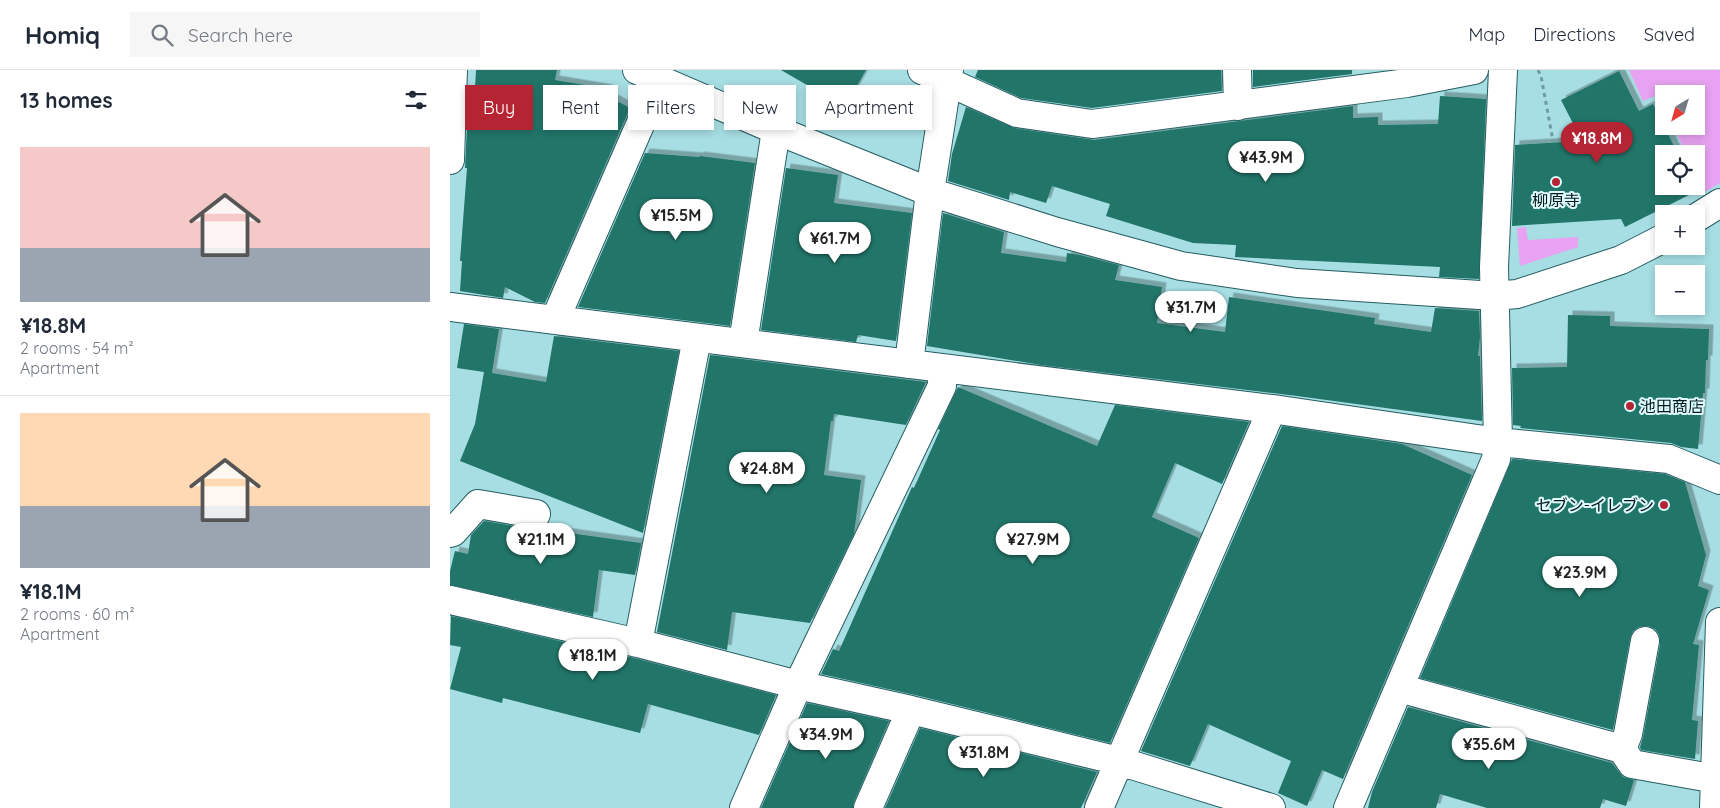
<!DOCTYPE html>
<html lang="en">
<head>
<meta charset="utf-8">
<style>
	:root { --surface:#fff; --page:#f6f6f7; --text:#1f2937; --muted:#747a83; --line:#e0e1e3; --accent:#b52432 }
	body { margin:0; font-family:Quicksand,"Noto Sans JP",sans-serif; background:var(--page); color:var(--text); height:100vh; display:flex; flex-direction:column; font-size:19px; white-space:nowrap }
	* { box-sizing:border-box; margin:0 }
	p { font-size:16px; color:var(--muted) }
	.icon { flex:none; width:28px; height:28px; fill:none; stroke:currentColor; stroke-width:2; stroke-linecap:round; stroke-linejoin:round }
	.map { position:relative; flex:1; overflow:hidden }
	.sheet { display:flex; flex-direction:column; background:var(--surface); width:450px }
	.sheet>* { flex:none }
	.top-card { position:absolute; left:15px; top:15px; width:475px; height:45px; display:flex; gap:10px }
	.needle { width:32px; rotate:217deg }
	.controls { position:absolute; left:1205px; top:15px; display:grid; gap:10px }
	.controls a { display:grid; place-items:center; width:50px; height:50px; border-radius:0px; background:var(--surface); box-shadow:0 2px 8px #0003; font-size:25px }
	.price { position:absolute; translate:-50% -42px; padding:0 11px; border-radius:18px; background:#fff; color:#222; font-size:16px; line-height:32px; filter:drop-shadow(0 1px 2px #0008) }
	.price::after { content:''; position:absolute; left:50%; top:30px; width:15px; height:11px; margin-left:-8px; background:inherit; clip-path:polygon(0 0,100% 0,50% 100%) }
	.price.on { background:var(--accent); color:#fff }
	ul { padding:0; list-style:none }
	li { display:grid; align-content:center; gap:10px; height:265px; padding:0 20px }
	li+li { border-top:1px solid var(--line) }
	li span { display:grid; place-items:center; height:155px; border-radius:0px; color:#555 }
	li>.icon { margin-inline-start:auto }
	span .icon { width:90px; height:90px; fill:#fffc; stroke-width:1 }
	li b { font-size:21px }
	h2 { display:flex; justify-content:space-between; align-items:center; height:60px; padding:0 20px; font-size:21px }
	.chip { padding:0 18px; border-radius:0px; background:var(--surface); box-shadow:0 2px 8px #0003; font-size:18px; line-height:45px }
	.chip.on { background:var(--accent); color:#fff }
	header { display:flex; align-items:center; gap:30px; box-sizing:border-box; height:70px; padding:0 25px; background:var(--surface); border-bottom:1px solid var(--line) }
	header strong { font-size:24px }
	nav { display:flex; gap:28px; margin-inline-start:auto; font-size:18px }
	.search { width:350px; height:45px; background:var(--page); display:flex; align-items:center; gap:12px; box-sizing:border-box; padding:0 18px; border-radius:0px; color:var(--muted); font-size:19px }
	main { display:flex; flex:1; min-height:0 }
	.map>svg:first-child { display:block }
</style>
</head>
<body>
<header>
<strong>Homiq</strong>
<div class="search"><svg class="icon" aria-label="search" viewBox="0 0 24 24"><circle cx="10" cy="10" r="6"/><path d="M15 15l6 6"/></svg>Search here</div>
<nav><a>Map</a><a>Directions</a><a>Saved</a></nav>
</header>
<main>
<section class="sheet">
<h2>13 homes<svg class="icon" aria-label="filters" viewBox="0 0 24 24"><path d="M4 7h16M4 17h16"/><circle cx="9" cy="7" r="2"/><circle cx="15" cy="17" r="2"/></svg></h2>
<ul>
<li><span style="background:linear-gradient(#f6c9c9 65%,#9aa5b1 0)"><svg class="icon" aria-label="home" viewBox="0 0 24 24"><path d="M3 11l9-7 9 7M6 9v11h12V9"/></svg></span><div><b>¥18.8M</b><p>2 rooms · 54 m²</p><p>Apartment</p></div></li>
<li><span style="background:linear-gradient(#ffd9b3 60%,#9aa5b1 0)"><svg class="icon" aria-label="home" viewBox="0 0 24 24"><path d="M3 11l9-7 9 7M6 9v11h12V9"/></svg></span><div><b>¥18.1M</b><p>2 rooms · 60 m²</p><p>Apartment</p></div></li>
</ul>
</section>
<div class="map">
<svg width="1270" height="738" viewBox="0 0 1270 738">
	<defs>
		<filter id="shadow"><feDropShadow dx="4.5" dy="-4.5" stdDeviation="0" flood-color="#0004"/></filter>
	</defs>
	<rect width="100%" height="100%" fill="#a6dee3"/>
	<path fill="#e7a2f1" d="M1179,0H1270V113L1255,122L1246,105V84H1236L1223,56H1246V24H1214V37L1208,25L1193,31Z
		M1076,157L1078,170L1128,167V177L1070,196L1067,158Z"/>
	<path fill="#217469" filter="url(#shadow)" d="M26,0H107L105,10L159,19L158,26L180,38L95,233L85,232L55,217L53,228L10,221L12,191H10L17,98H15L18,36H24Z
		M331,0H416L395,37Z
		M528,0H771L772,21L642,38L571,28L525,7Z
		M803,0H902V4L803,17Z
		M1169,1L1189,41L1203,34L1228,84H1214V116H1244L1247,121L1175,157L1171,149L1062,156L1065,75L1132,71L1111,30Z
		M990,26L1036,29L1029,209L989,207L990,197L785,187L786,175L743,173L656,146L660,134L602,116L596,133L560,122L559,130L498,111L502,84L516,37L564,58L644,70L903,36V48L928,47V55L988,54Z
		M195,83L249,87L250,86L305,93L280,256L128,237Z
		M336,98L388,105L384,133L462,143L446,271L408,265L406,272L311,260Z
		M493,143L554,162L551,183L616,192L617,183L630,185L669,195L665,210L712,217L707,253L775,262L779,227L925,248L924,254L981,262L985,238L1029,241L1030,267L1028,286H1030L1032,351L847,326L591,295L477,276Z
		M1118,245L1160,246V256L1259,259L1258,290H1256L1255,323H1253L1248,379L1231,377L1221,373L1070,358L1071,356L1063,355L1062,298L1117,297Z
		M14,254L49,259L42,303L96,312L104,266L229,281L193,463L10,391L25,354L34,302L7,298Z
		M260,285L476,312L456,355L384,344L383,351H381L374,405L411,410L404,464L360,553L282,542L277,580L207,562Z
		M508,317L647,376L665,335L799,352L772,414L725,393L702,447L749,468L660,673L465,625L371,604L383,579L389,581L462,417L464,418L490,360L488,359Z
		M832,356L952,374L1022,405L893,709L872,700L857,736L828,723L841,691L758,654L740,696L691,681Z
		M1062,389L1215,404L1235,412L1256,485L1248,516L1259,520L1243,574L1249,575L1242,650L1248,651L1245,689L1191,680L1190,677L1193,667L1210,574L1209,565L1205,559L1198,556L1189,557L1183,561L1180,568L1163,660L970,608Z
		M34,451L83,459H91L191,473L193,465L185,505L149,500L143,547L0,515V501L5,481L18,484L21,465Z
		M1,546L184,588L326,625L309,665L198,634L190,663L53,628L52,633L0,619L11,577L0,575Z
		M357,633L439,651L404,732L403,738H311Z
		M958,637L1162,693L1173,707L1184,710L1176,736L1153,729L1150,738H1037L990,724L986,738H918L922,722Z
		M470,658L647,702L631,738H435Z"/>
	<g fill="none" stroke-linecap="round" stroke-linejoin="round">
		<defs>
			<path id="minor" d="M187,0L326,60L480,122L607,162L731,196L847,213L1045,226L1067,224L1171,190L1214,168
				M472,0L567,43L642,54L957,13L1024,0
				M787,0L788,36
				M1246,148L1270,133
				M0,237L822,339L1048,372L1219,389L1270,410
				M105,250L210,9
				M293,273L326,60
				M459,294L480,122L499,0
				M0,463L3,462L28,434L86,444
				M0,530L188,573L348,615L461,640L669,691L821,738
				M188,573L247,268
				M949,618L1172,679L1182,694L1266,709
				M1172,679L1178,664L1195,571
				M294,738L348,615L492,316V298
				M418,738L461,640
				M649,738L822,339
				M898,738L1046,389L1048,372L1044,197L1053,0
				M1264,738L1270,552"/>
			<path id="major" d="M0,90L3,0"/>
		</defs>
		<use href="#minor" stroke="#255d61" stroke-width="30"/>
		<use href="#major" stroke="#255d61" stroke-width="30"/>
		<path stroke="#6e9b9f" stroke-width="3" stroke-dasharray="4 4" stroke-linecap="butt" d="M1088,0L1091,6L1103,71"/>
		<use href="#minor" stroke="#fff" stroke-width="28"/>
		<use href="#major" stroke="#fff" stroke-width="28"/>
	</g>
	<g fill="#b52432" stroke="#defafc" stroke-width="2">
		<circle cx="1106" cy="112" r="5"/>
		<circle cx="1180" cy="336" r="5"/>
		<circle cx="1214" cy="435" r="5"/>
	</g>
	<g text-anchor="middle" stroke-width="4" stroke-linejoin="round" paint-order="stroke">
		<g font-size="16" fill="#041b1d" stroke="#defafc">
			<text x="1106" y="136">柳原寺</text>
			<text x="1190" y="342" text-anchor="start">池田商店</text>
			<text x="1204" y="441" text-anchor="end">セブン-イレブン</text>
		</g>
	</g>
</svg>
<div class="controls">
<a><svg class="needle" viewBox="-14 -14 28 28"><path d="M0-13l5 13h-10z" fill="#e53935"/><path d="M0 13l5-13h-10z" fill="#747a83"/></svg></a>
<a><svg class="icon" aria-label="locate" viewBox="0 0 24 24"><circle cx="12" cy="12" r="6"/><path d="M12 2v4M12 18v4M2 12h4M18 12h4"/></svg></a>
<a>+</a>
<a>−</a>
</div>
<b class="price on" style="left:1147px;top:94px">¥18.8M</b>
<b class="price" style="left:816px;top:113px">¥43.9M</b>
<b class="price" style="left:226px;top:171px">¥15.5M</b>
<b class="price" style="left:385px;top:194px">¥61.7M</b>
<b class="price" style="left:741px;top:263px">¥31.7M</b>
<b class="price" style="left:317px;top:424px">¥24.8M</b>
<b class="price" style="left:91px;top:495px">¥21.1M</b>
<b class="price" style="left:583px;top:495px">¥27.9M</b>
<b class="price" style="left:1130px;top:528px">¥23.9M</b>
<b class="price" style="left:143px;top:611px">¥18.1M</b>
<b class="price" style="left:376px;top:690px">¥34.9M</b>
<b class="price" style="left:1039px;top:700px">¥35.6M</b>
<b class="price" style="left:534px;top:708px">¥31.8M</b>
<div class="top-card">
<a class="chip on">Buy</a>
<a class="chip">Rent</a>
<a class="chip">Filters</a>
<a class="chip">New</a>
<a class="chip">Apartment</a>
</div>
</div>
</main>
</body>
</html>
